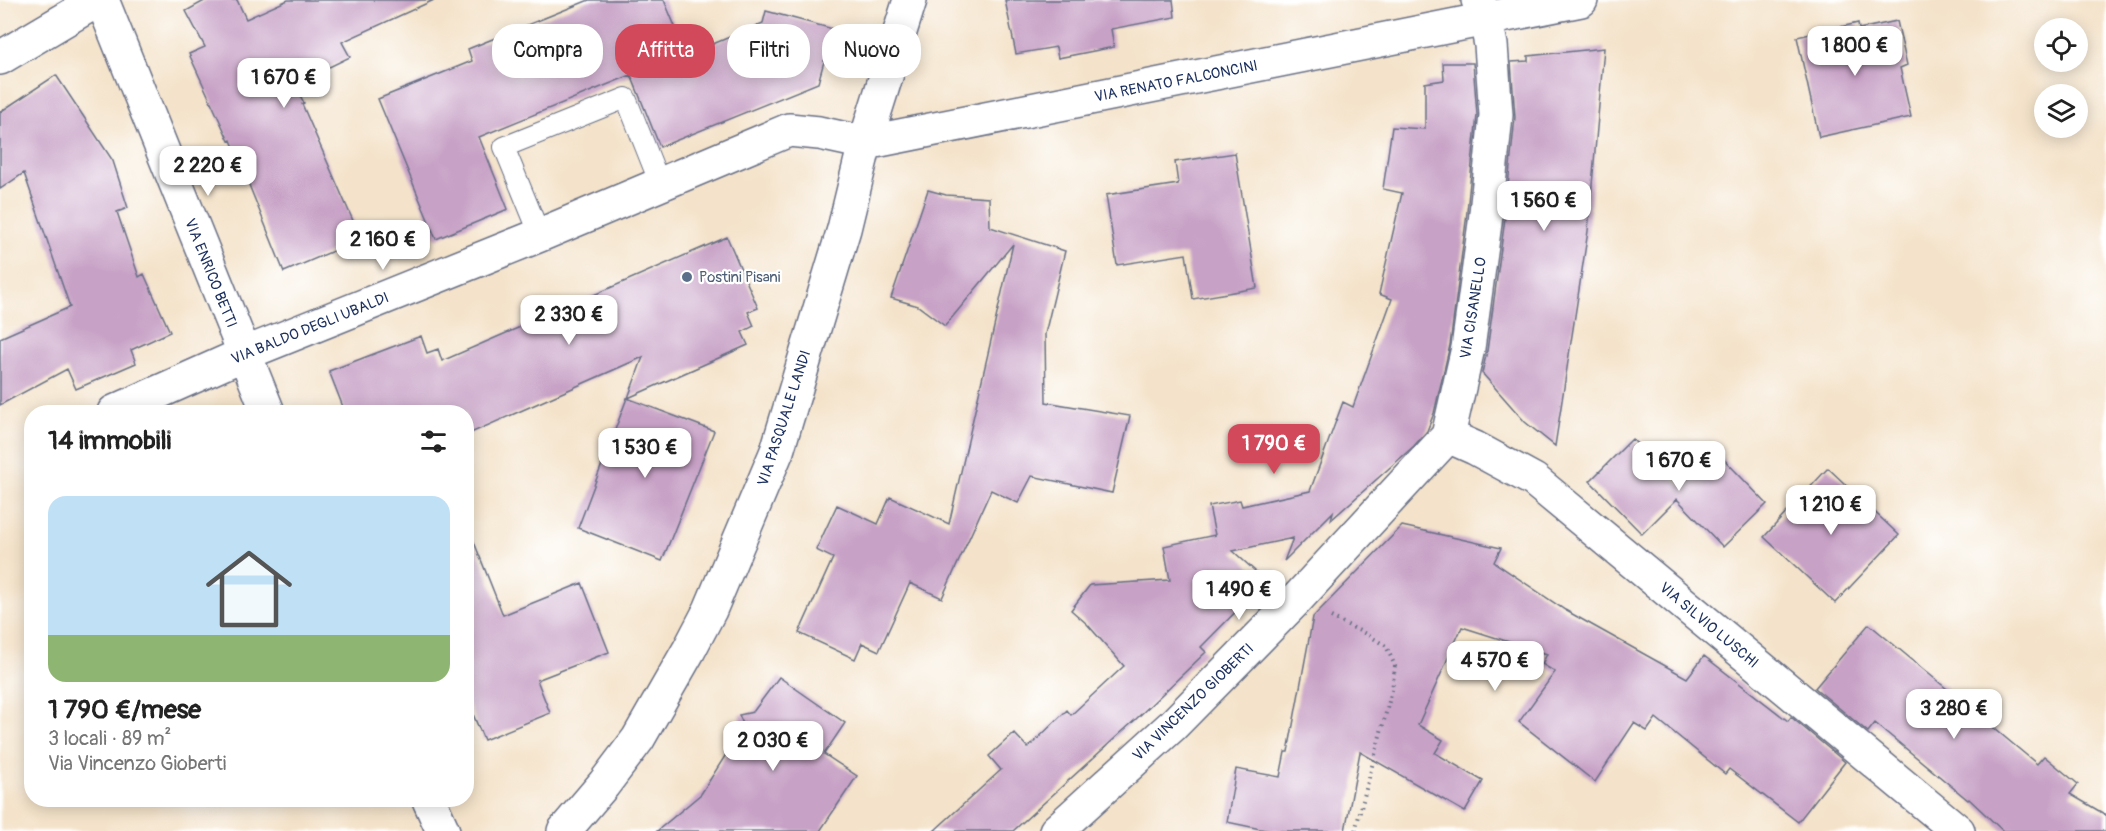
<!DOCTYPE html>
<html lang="it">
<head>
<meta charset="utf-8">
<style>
	:root { --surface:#fff; --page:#f2f2f2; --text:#222; --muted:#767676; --line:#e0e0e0; --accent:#d1495b }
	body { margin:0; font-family:Pangolin,sans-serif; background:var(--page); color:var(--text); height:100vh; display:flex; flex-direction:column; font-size:22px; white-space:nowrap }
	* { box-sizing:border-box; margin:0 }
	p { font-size:20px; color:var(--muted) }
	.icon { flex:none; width:33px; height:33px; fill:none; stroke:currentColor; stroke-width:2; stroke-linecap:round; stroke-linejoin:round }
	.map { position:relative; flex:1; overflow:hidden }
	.side { position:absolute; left:24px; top:405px; width:450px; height:402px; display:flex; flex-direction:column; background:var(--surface); border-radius:24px; box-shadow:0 3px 15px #0003 }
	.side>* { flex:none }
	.banner { position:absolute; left:492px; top:24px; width:570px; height:54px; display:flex; gap:12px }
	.controls { position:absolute; left:2034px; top:18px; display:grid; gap:12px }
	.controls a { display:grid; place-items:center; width:54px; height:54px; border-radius:50%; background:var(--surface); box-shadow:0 3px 15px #0003; font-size:30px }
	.price { position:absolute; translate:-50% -51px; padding:0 14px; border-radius:12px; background:#fff; color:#222; font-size:20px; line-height:39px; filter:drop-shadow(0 2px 3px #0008) }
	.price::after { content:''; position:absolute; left:50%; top:36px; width:18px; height:14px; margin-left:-9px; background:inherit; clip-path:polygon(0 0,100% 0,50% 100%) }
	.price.active { background:var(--accent); color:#fff }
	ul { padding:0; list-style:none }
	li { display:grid; align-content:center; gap:12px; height:318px; padding:0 24px }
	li+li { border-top:2px solid var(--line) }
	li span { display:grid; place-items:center; height:186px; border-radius:18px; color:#555 }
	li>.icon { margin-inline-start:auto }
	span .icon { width:108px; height:108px; fill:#fffc; stroke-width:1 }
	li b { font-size:26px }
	h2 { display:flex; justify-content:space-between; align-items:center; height:72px; padding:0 24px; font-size:26px }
	.tag { padding:0 21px; border-radius:24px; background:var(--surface); box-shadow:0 3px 15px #0003; font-size:21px; line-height:54px }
	.tag.active { background:var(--accent); color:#fff }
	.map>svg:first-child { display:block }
</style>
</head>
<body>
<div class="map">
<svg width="2106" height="831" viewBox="0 0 2106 831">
	<rect width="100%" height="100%" fill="#fff"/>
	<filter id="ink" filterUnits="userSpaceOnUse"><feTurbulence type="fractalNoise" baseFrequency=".0167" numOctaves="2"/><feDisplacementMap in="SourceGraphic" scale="12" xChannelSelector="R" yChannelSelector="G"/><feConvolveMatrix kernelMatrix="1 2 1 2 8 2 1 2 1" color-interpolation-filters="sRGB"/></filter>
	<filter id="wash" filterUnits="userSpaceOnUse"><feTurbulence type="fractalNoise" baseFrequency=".008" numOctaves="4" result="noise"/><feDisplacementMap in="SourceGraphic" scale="24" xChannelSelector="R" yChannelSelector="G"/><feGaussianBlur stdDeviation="1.35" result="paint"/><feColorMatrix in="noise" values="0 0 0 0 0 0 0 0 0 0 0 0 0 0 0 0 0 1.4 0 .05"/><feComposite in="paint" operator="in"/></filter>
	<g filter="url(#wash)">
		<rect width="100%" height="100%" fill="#f4e3ca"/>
		<g id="blocks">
			<path fill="#c7a1c6" d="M206,0H237L246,19L288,0H434L342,42L350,57L294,84L304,103L302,104L361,239L284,272L231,140L229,141L189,54L205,47L186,11Z
				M589,0H664L687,55L763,23L766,11L833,29L818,83L660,147L631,75L479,137L508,209L436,239L378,99L472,61L468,49Z
				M1005,0H1173L1175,17L1111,29L1114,47L1058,58L1056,47L1016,54Z
				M1897,21L1907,65L1900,68L1911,117L1819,137L1797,37L1858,23L1859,29Z
				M1604,48L1588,231L1555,446L1525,422L1482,373L1487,351L1504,226L1515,117L1511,62L1528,61V56Z
				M1443,63H1473L1477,115L1466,221L1450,345L1434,413L1427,431L1414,446L1331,520L1333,512L1284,561L1293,538L1233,551L1266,581L1201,647L1206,652L1135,720L1013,831H934L1001,770L989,756L1014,733L1028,748L1067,710L1071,715L1124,666L1087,624L1071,610L1090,585L1170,580L1164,546L1215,535L1209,506L1240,500L1242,506L1310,491L1343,402L1353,407L1392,299L1379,294L1402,193L1383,189L1392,127L1425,129V83L1444,80Z
				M56,75L113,161L128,208L117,212L139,277L144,274L170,332L131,350L136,363L76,389L67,369L0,405V338L70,307L24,173L0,189V112Z
				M1235,153L1257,288L1193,299L1186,254L1117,265L1106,195L1178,184L1175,162Z
				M928,190L946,195L989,198L990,227L1065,251L1045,334L1046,402L1130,416L1112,493L1032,476L1018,503L991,490L942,598L910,583L879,651L862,643L855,659L799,633L833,558L816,550L837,505L878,524L890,497L949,524L1013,244L945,326L918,306L891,298Z
				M727,237L758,308L748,312L754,326L742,332L748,345L628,398L643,357L466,435V412H345L329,371L421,336L427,353L438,349L442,361Z
				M627,398L714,431L662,561L578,528Z
				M1632,439L1679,485L1714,449L1767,504L1723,547L1677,499L1642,534L1590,481Z
				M1828,468L1899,535L1835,603L1764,537Z
				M1402,526L1501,548L1494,562L1565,610L1687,678L1704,656L1788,721L1791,717L1845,762L1798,822L1729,769L1725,774L1656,718L1647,731L1634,723L1595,782L1519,722L1555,672L1542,664L1547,654L1462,627L1418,725L1443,740L1435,753L1483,781L1465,812L1360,752L1345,831H1270L1227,822L1236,769L1280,777L1285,752H1288L1313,617Z
				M468,527L503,615L582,583L609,652L537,680L550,713L484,740L466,698V528Z
				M1869,624L2037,764L2044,756L2078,784L2070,794L2106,815V831H2003L1969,799L1968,800L1875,723L1868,732L1815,688Z
				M779,677L845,723L824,754L857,776L820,831H657L701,794L744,726L739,715L753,712Z"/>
		</g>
	</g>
	<g filter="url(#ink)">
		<use href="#blocks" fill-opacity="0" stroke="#676e84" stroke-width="1.5"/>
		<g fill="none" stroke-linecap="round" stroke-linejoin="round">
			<defs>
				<path id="lane" d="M540,235L504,147L626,98L660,184"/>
				<path id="street" d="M102,0L268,412
					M0,58L98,0
					M114,412L244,354L540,235L789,130L819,133L865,143L1581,0
					M1448,436L1475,448L1534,480L1958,831
					M429,800L443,831
					M564,831L604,784L638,739L689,650L710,610L777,451L844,229L865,143L910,0
					M1056,831L1173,725L1295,601L1448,436L1468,348L1485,223L1496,115L1491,45L1486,20L1478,0"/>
			</defs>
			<use href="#lane" stroke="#676e84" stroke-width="22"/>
			<use href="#street" stroke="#676e84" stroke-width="36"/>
			<path stroke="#676e84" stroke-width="4" stroke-dasharray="1.5 4.5" stroke-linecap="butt" d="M1331,617L1368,635L1386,646L1395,666L1392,690L1355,831"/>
			<use href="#lane" stroke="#fff" stroke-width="20"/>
			<use href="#street" stroke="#fff" stroke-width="33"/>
		</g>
	</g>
	<circle fill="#5c6f8a" stroke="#fff" stroke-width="2" cx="687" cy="277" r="6"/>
	<g text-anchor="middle" stroke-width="4.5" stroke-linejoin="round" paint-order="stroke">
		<g font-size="15" fill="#1b2f5e" stroke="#fff">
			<text transform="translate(1176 81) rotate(-11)" y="5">VIA RENATO FALCONCINI</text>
			<text transform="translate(211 273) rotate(68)" y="5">VIA ENRICO BETTI</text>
			<text transform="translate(1473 308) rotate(-81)" y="5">VIA CISANELLO</text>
			<text transform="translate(310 328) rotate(-22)" y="5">VIA BALDO DEGLI UBALDI</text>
			<text transform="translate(784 418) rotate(-72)" y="5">VIA PASQUALE LANDI</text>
			<text transform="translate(1709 625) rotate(40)" y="5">VIA SILVIO LUSCHI</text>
			<text transform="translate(1193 702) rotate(-44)" y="5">VIA VINCENZO GIOBERTI</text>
		</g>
		<g font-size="15" fill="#4e5e75" stroke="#fff" text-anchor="start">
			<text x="699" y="282">Postini Pisani</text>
		</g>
	</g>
</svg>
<div class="controls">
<a><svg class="icon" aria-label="locate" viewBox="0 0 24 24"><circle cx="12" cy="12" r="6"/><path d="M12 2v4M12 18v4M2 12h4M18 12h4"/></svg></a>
<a><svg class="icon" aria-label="layers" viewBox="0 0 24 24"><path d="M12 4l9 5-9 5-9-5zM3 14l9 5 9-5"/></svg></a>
</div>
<b class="price" style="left:1855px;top:77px">1 800 €</b>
<b class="price" style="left:284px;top:109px">1 670 €</b>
<b class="price" style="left:208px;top:197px">2 220 €</b>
<b class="price" style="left:1544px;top:232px">1 560 €</b>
<b class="price" style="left:383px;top:271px">2 160 €</b>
<b class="price" style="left:569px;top:346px">2 330 €</b>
<b class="price active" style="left:1274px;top:475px">1 790 €</b>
<b class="price" style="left:645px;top:479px">1 530 €</b>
<b class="price" style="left:1679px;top:492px">1 670 €</b>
<b class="price" style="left:1831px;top:536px">1 210 €</b>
<b class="price" style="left:1239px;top:621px">1 490 €</b>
<b class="price" style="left:1495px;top:692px">4 570 €</b>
<b class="price" style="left:1954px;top:740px">3 280 €</b>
<b class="price" style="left:773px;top:772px">2 030 €</b>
<div class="banner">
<a class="tag">Compra</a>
<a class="tag active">Affitta</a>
<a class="tag">Filtri</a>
<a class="tag">Nuovo</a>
</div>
<section class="side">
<h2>14 immobili<svg class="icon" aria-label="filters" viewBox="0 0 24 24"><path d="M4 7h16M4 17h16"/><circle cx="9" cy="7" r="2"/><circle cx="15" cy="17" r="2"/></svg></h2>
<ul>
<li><span style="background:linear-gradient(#bfe0f5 75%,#8fb573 0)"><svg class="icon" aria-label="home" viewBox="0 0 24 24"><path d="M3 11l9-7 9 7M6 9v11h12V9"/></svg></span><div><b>1 790 €/mese</b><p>3 locali · 89 m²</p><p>Via Vincenzo Gioberti</p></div></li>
</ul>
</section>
</div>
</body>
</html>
